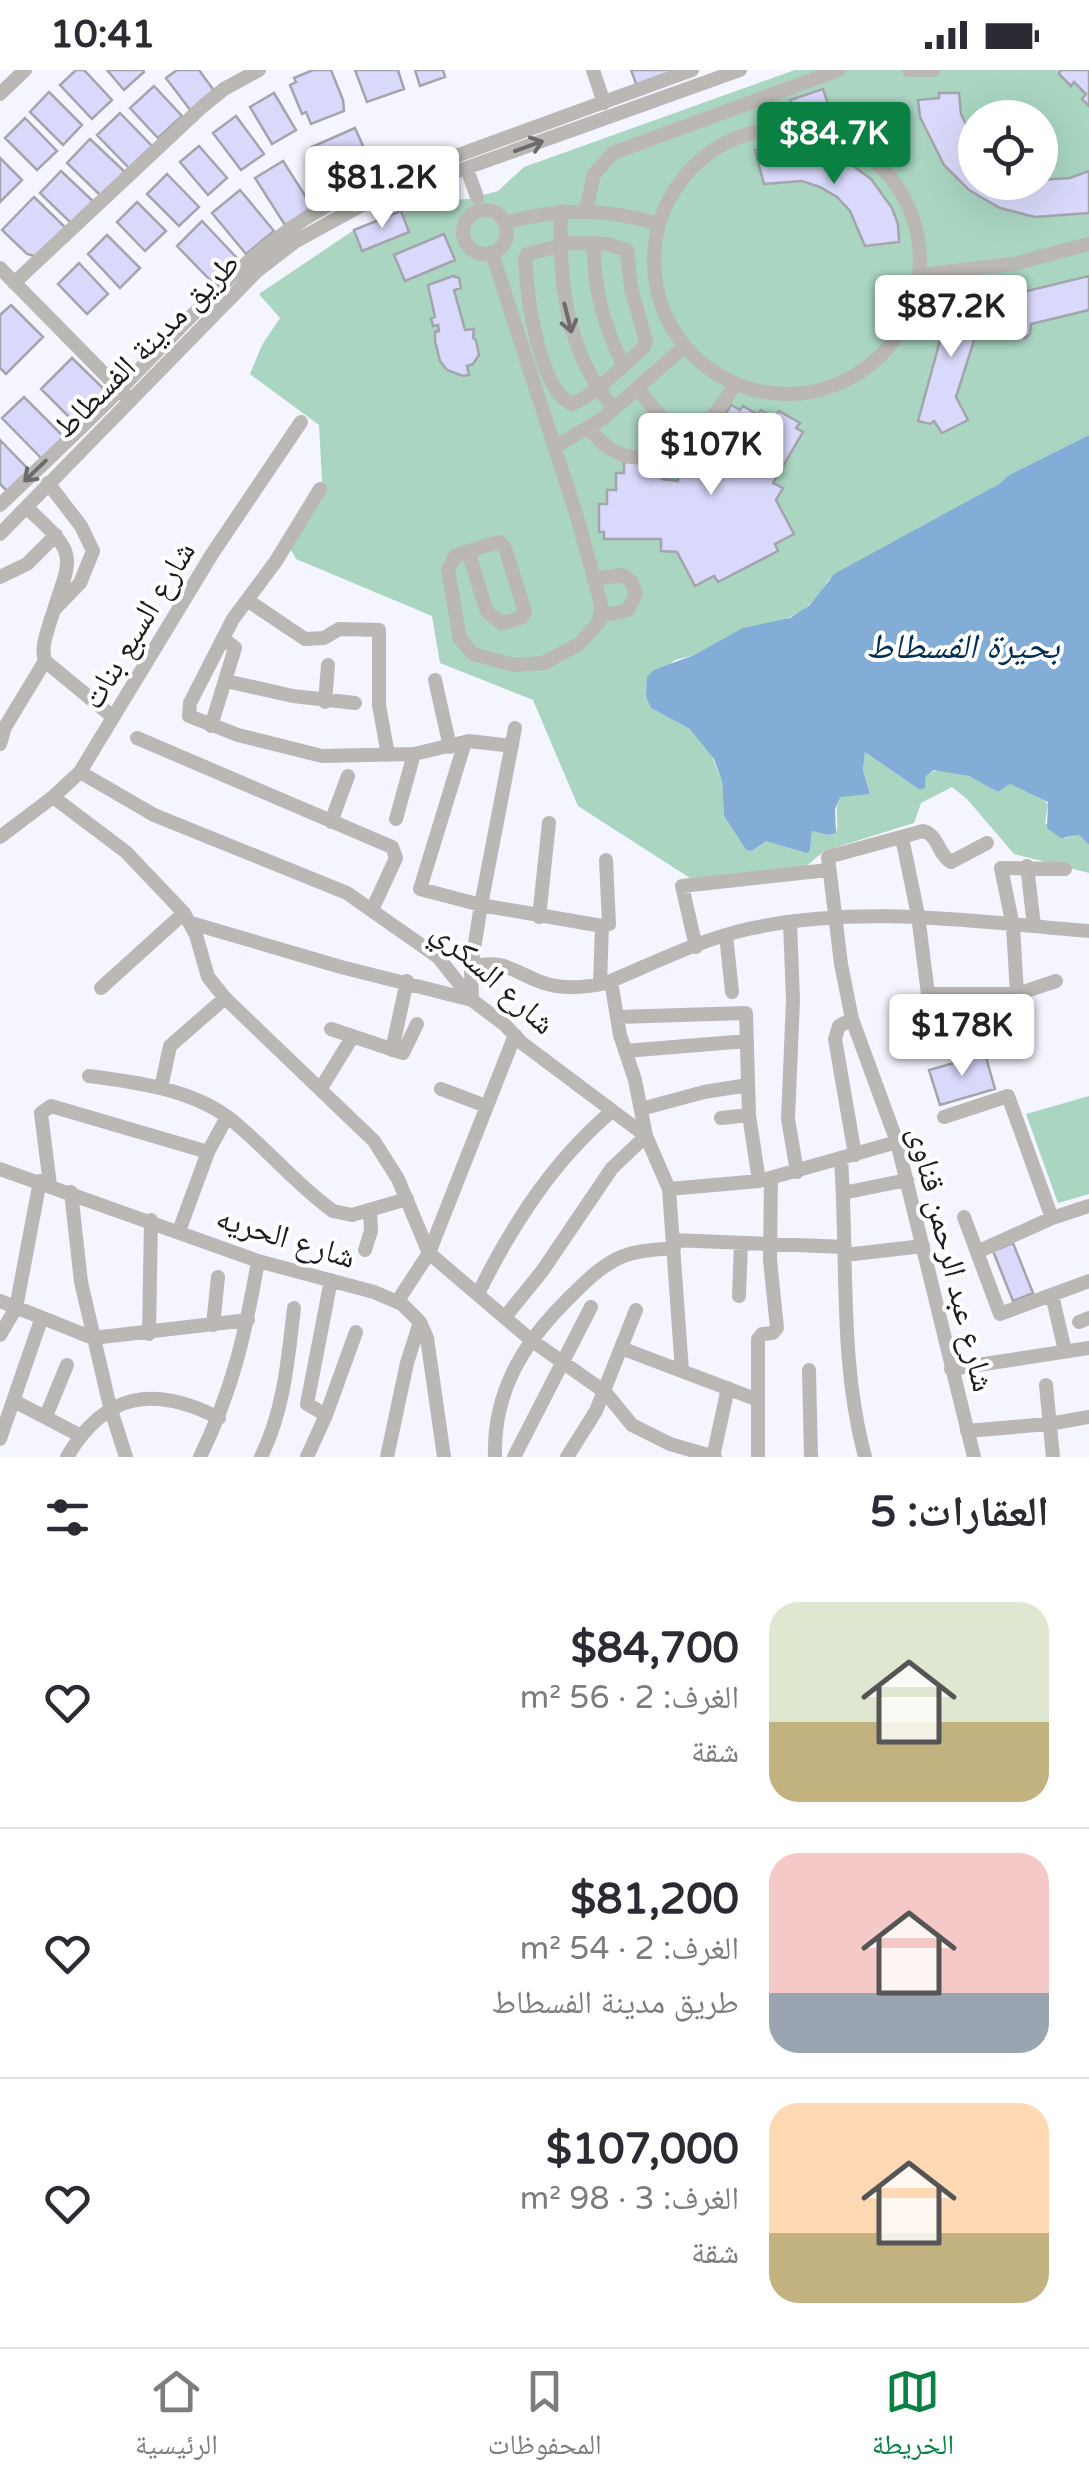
<!DOCTYPE html>
<html lang="ar">
<head>
<meta charset="utf-8">
<style>
	:root { --surface:#fff; --page:#f2f2f3; --text:#2b2b33; --muted:#7c7c81; --line:#e1e1e2; --accent:#0b8043 }
	body { margin:0; font-family:"Varela Round","Noto Naskh Arabic",sans-serif; background:var(--page); color:var(--text); direction:rtl; height:100vh; display:flex; flex-direction:column; font-size:38px; white-space:nowrap }
	* { box-sizing:border-box; margin:0 }
	p { font-size:32px; color:var(--muted) }
	.icon { flex:none; width:55px; height:55px; fill:none; stroke:currentColor; stroke-width:2; stroke-linecap:round; stroke-linejoin:round }
	.map { position:relative; height:1387px; overflow:hidden; direction:ltr }
	.details { display:flex; flex-direction:column; background:var(--surface); flex:1 }
	.details>* { flex:none }
	.controls { position:absolute; left:958px; top:30px; display:grid; gap:20px }
	.controls a { display:grid; place-items:center; width:100px; height:100px; border-radius:50%; background:var(--surface); box-shadow:0 10px 40px #0002; font-size:50px }
	.price { position:absolute; translate:-50% -85px; padding:0 22px; border-radius:10px; background:#fff; color:#222; font-size:32px; line-height:65px; filter:drop-shadow(0 2px 5px #0008) }
	.price::after { content:''; position:absolute; left:50%; top:60px; width:30px; height:22px; margin-left:-15px; background:inherit; clip-path:polygon(0 0,100% 0,50% 100%) }
	.price.current { background:var(--accent); color:#fff }
	ul { padding:0; list-style:none }
	li { display:flex; align-items:center; gap:30px; height:250px; padding:0 40px }
	li+li { border-top:2px solid var(--line) }
	li span { display:grid; place-items:center; flex:none; width:280px; height:200px; border-radius:30px; color:#555 }
	li>.icon { margin-inline-start:auto }
	span .icon { width:120px; height:120px; fill:#fffc; stroke-width:1 }
	li b { font-size:42px }
	h2 { display:flex; justify-content:space-between; align-items:center; height:120px; padding:0 40px; font-size:42px }
	.status { display:flex; justify-content:space-between; align-items:center; height:70px; padding:0 50px; background:var(--surface); direction:ltr }
	.status svg { height:28px; fill:currentColor }
	.menu { display:flex; justify-content:space-around; align-items:center; height:140px; border-top:2px solid var(--line); background:var(--surface); font-size:28px; color:var(--muted) }
	.menu a { display:grid; justify-items:center; gap:5px }
	.menu .current { color:var(--accent) }
	.map>svg:first-child { display:block }
</style>
</head>
<body>
<div class="status"><b>10:41</b><svg viewBox="0 0 49 12"><path d="M0 12V9h3v3zM5 12V6h3v6zM10 12V3h3v9zM15 12V0h3v12zM26 1h20v11H26zM47 4h2v5h-2z"/></svg></div>
<div class="map">
<svg width="1089" height="1387" viewBox="0 0 1089 1387">
	<rect width="100%" height="100%" fill="#f4f5fe"/>
	<path fill="#a9d5c1" fill-rule="evenodd" d="M795,0H1089V365L1009,405L999,414L828,510L818,527L801,542L779,552L747,557L694,585L675,590L646,617L651,638L690,659L709,679L722,711L724,746L746,780L752,781L766,771L810,780L812,761L828,765L836,763C840,750 833,739 840,726L870,724L863,700L865,682L920,720L925,718L926,706C946,689 978,711 998,722L1010,714L1040,727L1048,734L1045,753L1066,768L1079,765L1089,775V803L1014,784L967,729L952,717L921,733L914,753L824,781L803,799L690,808L578,736L533,630L440,593L432,546L296,489L290,478L323,427L319,355L250,304L262,275L280,248L259,224L354,160L427,131L469,129L498,121L524,97ZM975,48H1040V112H975Z
		M1089,1026V1124L1058,1133L1026,1044Z"/>
	<path fill="#83acd7" d="M1089,365V775L1079,765L1061,768L1047,758L1048,732L1010,714L998,722L969,706L934,700L926,706L925,718L920,720L865,682L863,700L870,724L840,727L835,739L836,763L828,765L812,761L810,780L807,783L766,771L752,781L746,780L724,746L722,711L714,689L690,659L651,638L646,626L647,607L654,600L694,585L743,558L790,548L810,535L834,504L999,414L1009,405Z"/>
	<path fill="#d9d9fb" stroke="#a4a4ad" stroke-width="2.5" d="M76,0H84L112,30L92,49L60,15Z
		M107,0H143L144,2L124,20Z
		M177,0H199L215,22L191,41L166,8Z
		M313,0H331L343,30L344,41L311,54L306,42L302,44L290,15L296,12L294,8Z
		M355,0H398L404,19L367,32Z
		M415,0H443L445,7L420,16Z
		M631,0H680L637,16Z
		M1061,0H1089V36L1082,29L1086,24L1074,12L1071,16L1059,4Z
		M154,16L182,46L158,68L130,38Z
		M823,19L829,37L796,48L790,30Z
		M49,22L82,55L63,75L30,42Z
		M274,23L296,60L272,74L250,37Z
		M939,23H959L961,44L975,73V112H1040V110L1070,108L1089,101V143L1035,147L1000,138L969,120L944,95L920,47L918,30L939,28Z
		M120,43L152,76L129,98L97,65Z
		M236,46L264,84L241,100L213,63Z
		M25,48L57,81L37,100L5,68Z
		M355,58L377,107L339,124L333,112L329,114L312,77Z
		M90,69L125,102L101,126L67,93Z
		M790,75L808,77L842,88L871,109L892,138L898,154L899,172L865,176L850,141L837,127L820,117L802,111L764,114L755,80Z
		M199,76L227,108L208,125L180,92Z
		M0,88L22,110L0,132Z
		M283,91L313,138L285,155L255,108Z
		M61,101L95,133L73,155L40,123Z
		M167,104L199,137L179,156L147,124Z
		M240,120L274,161L246,184L212,143Z
		M34,127L68,160L42,188L27,184L2,160Z
		M137,132L166,161L145,181L117,152Z
		M401,141L409,162L362,181L354,160Z
		M202,151L236,187L211,211L177,176Z
		M444,164L455,190L405,211L394,185Z
		M107,165L140,198L120,218L88,184Z
		M79,193L108,224L87,244L58,214Z
		M453,206L459,208L461,218L454,220L465,260L474,259L473,268L476,270L479,285L473,294L467,296L469,305L463,306L447,300L440,291L435,271V262L439,261L438,255L433,256L431,248L435,247L428,215Z
		M1089,206V240L1031,254L1030,264L1025,268L1012,263L1011,253L1016,248L1011,225Z
		M937,220L949,223L951,228L956,225L983,232L982,256L978,258L956,327L968,350L942,363L934,351L930,354L918,351L944,256L934,235Z
		M11,235L43,267L6,304L0,298V245Z
		M72,288L109,324L77,355L41,319Z
		M24,327L65,368L43,390L2,348Z
		M731,335L740,340L743,336L758,345L761,340L774,348L779,341L800,353L796,358L803,362L773,413L783,418L776,430L794,464L775,474L778,481L718,512L714,506L695,516L677,482L661,481V469H604V462H599V434H607V420H616V403H624V392H659L662,409L678,411V403L684,400L674,382L695,371L705,390L709,387L716,392L722,382L716,379L722,370L713,365Z
		M0,370L32,403L10,424L0,414Z
		M985,984L995,1019L940,1035L929,1000Z
		M1013,1173L1033,1223L1013,1231L993,1181Z"/>
	<g fill="none" stroke-linecap="round" stroke-linejoin="round">
		<path stroke="#bbb7b4" stroke-width="14" d="M593,0L604,33
			M909,0H933
			M0,24L25,0
			M654 191a133 133 0 1 1 266 0a133 133 0 1 1-266 0Z
			M467,99L477,127
			M463 162a22 22 0 1 1 44 0a22 22 0 1 1-44 0Z
			M561,141C559,214 565,280 614,339
			M586,141L594,104L613,83L839,0
			M505,153C557,138 606,138 659,154
			M571,173L607,174L627,180L631,218L646,271L644,277C625,293 594,327 571,334C538,316 527,225 525,190L527,184Z
			M594,173C593,217 603,255 623,294
			M0,198L127,327
			M920,205L1013,194L1089,174
			M14,213L203,36L224,19L259,0
			M637,318L683,374
			M589,358C638,424 708,367 735,313
			M555,377L602,349L685,276
			M48,413L81,456L93,481L80,513L55,539
			M320,419L276,491L233,549L190,633L189,646L238,665L322,686L414,684L469,671L512,676
			M0,435C46,391 93,348 137,302C202,236 261,166 346,126L692,0
			M26,437C82,488 71,484 50,552C46,566 41,577 45,591L113,647
			M0,464L257,201L296,171L360,136L740,0
			M499,472L505,478L525,542L521,548L502,553L487,542L468,481Z
			M468,481L455,486L448,500L460,569L473,584L514,595L544,593L579,574L599,552L601,534L578,450L492,183
			M0,507L27,494L56,465
			M594,509L622,505L631,511L636,523L628,540L601,546
			M247,530L305,569L324,568L339,559L379,560V635L388,685
			M435,610L450,677
			M226,611L293,626L355,633
			M325,632L328,595
			M211,656L235,578L223,568
			M137,668L392,777L396,788L372,840
			M465,672L420,819L481,835L602,856
			M0,674L5,657L45,591
			M80,702L154,745L347,823L438,887L472,930L505,955L522,973L646,1066L612,1098L543,1200L505,1247
			M53,727L126,782L184,843L196,865L208,907L225,928L374,1071L398,1109L429,1183L531,1270L605,1322L632,1355L670,1374L715,1387
			M396,749L414,684
			M331,752L348,706
			M0,767L53,727L80,702L212,484L301,352
			M902,768L918,845L928,924L944,971L947,973L989,961
			M1027,796L1034,856
			M539,847L549,753
			M790,852L793,930L788,1049L797,1102
			M191,853L341,897L472,930L471,898L481,835L515,658
			M726,865L732,922
			M696,877L682,816L828,800
			M471,898C501,887 514,902 541,912C562,920 584,918 606,913C652,894 699,870 748,859C861,834 976,852 1089,861
			M611,911L620,965L635,1010L646,1066L669,1119L682,1301
			M600,914L602,856L609,854L606,790
			M101,918L184,843
			M928,924H1017L1056,911
			M1017,924L1013,856L1001,798L1065,799
			M617,947L746,943L749,1045L759,1111
			M852,949L839,956L835,969L855,1085
			M331,959L403,983L417,954
			M392,980L407,911
			M625,981L747,971
			M89,1006C136,1012 190,1019 229,1048C266,1077 295,1114 333,1141L352,1145L407,1129
			M161,1018L170,976L225,928
			M321,1018L353,966
			M441,1019L486,1036
			M641,1039L704,1022L748,1015
			M944,1047L1008,1026L1052,1148
			M721,1048L749,1045
			M841,1089C848,1189 839,1290 865,1387
			M0,1099L258,1191L374,1222L402,1234L420,1252L427,1268L444,1387
			M50,1115L41,1043L51,1036L208,1082
			M669,1119L759,1111L897,1072
			M71,1122L81,1212L110,1337L126,1387
			M843,1123L907,1110
			M964,1147L1000,1244L1089,1211
			M179,1161L208,1082L227,1047
			M673,1170L845,1177
			M365,1180L371,1161L370,1140
			M977,1182L1052,1148L1089,1136
			M845,1185L923,1176
			M478,1224C512,1155 553,1091 612,1041
			M1052,1225L1065,1281
			M739,1226L741,1173
			M0,1231L93,1268L248,1250
			M397,1232L429,1183L515,965
			M1079,1252L1089,1248
			M213,1255L218,1207
			M149,1264L151,1150
			M0,1265L16,1238L40,1111
			M621,1278L758,1330
			M951,1299L1089,1278
			M809,1300L811,1387
			M1046,1315L1053,1387
			M14,1331L81,1366
			M326,1345L307,1334L331,1210
			M46,1346L67,1295
			M967,1361L1049,1354L1089,1347
			M0,1369L41,1250
			M67,1387C105,1322 154,1315 219,1348
			M200,1387C233,1319 245,1265 258,1191
			M261,1387C284,1340 288,1290 294,1238
			M307,1387L326,1345L356,1262
			M387,1387L407,1293L420,1252
			M495,1387C493,1323 522,1275 566,1231C582,1215 600,1196 621,1187C637,1180 656,1180 674,1178
			M514,1387L591,1237
			M567,1387L596,1341L636,1240
			M713,1387L728,1318
			M758,1387V1269L762,1264L773,1263L777,1258L770,1190L771,1108
			M974,1387L897,1072L852,949L841,894L828,787L923,761C938,764 938,785 951,792L987,773"/>
	</g>
	<defs><path id="oneway-shaft" d="M-6 0H5M1.5-3L5.5 0L1.5 3" fill="none" stroke-width="1.6" stroke-linecap="round" stroke-linejoin="round" transform="scale(2.5)"/></defs>
	<g stroke="#6c6a6a">
		<use href="#oneway-shaft" transform="translate(529 76) rotate(-20)"/>
		<use href="#oneway-shaft" transform="translate(568 248) rotate(76)"/>
		<use href="#oneway-shaft" transform="translate(35 401) rotate(136)"/>
	</g>
	<g text-anchor="middle" stroke-width="8" stroke-linejoin="round" paint-order="stroke">
		<g font-size="32" fill="#1c1d20" stroke="#fff">
			<text transform="translate(146 275) rotate(-45)" y="11">طريق مدينة الفسطاط</text>
			<text transform="translate(138 555) rotate(-59)" y="11">شارع السبع بنات</text>
			<text transform="translate(494 907) rotate(42)" y="11">شارع السكري</text>
			<text transform="translate(286 1167) rotate(17)" y="11">شارع الحريه</text>
			<text transform="translate(952 1189) rotate(76)" y="11">شارع عبد الرحمن قناوى</text>
		</g>
		<g font-size="35" font-style="italic" fill="#002e55" stroke="#fff">
			<text x="963" y="588">بحيرة الفسطاط</text>
		</g>
	</g>
</svg>
<div class="controls">
<a><svg class="icon" aria-label="locate" viewBox="0 0 24 24"><circle cx="12" cy="12" r="6"/><path d="M12 2v4M12 18v4M2 12h4M18 12h4"/></svg></a>
</div>
<b class="price current" style="left:834px;top:117px">$84.7K</b>
<b class="price" style="left:382px;top:161px">$81.2K</b>
<b class="price" style="left:951px;top:290px">$87.2K</b>
<b class="price" style="left:711px;top:428px">$107K</b>
<b class="price" style="left:962px;top:1009px">$178K</b>
</div>
<section class="details">
<h2>العقارات: 5<svg class="icon" aria-label="filters" viewBox="0 0 24 24"><path d="M4 7h16M4 17h16"/><circle cx="9" cy="7" r="2"/><circle cx="15" cy="17" r="2"/></svg></h2>
<ul>
<li><span style="background:linear-gradient(#dfe7d0 60%,#c2b280 0)"><svg class="icon" aria-label="home" viewBox="0 0 24 24"><path d="M3 11l9-7 9 7M6 9v11h12V9"/></svg></span><div><b>$84,700</b><p>الغرف: 2 · 56 m²</p><p>شقة</p></div><svg class="icon" aria-label="heart" viewBox="0 0 24 24"><path d="M12 20l-8-8c-3-5 5-10 8-4 3-6 11-1 8 4z"/></svg></li>
<li><span style="background:linear-gradient(#f6c9c9 70%,#9aa5b1 0)"><svg class="icon" aria-label="home" viewBox="0 0 24 24"><path d="M3 11l9-7 9 7M6 9v11h12V9"/></svg></span><div><b>$81,200</b><p>الغرف: 2 · 54 m²</p><p>طريق مدينة الفسطاط</p></div><svg class="icon" aria-label="heart" viewBox="0 0 24 24"><path d="M12 20l-8-8c-3-5 5-10 8-4 3-6 11-1 8 4z"/></svg></li>
<li><span style="background:linear-gradient(#ffd9b3 65%,#c2b280 0)"><svg class="icon" aria-label="home" viewBox="0 0 24 24"><path d="M3 11l9-7 9 7M6 9v11h12V9"/></svg></span><div><b>$107,000</b><p>الغرف: 3 · 98 m²</p><p>شقة</p></div><svg class="icon" aria-label="heart" viewBox="0 0 24 24"><path d="M12 20l-8-8c-3-5 5-10 8-4 3-6 11-1 8 4z"/></svg></li>
</ul>
</section>
<nav class="menu">
<a class="current"><svg class="icon" aria-label="map" viewBox="0 0 24 24"><path d="M3 6l6-2 6 2 6-2v14l-6 2-6-2-6 2zM9 4v14M15 6v14"/></svg>الخريطة</a>
<a><svg class="icon" aria-label="saved" viewBox="0 0 24 24"><path d="M7 4h10v16l-5-4-5 4z"/></svg>المحفوظات</a>
<a><svg class="icon" aria-label="home" viewBox="0 0 24 24"><path d="M3 11l9-7 9 7M6 9v11h12V9"/></svg>الرئيسية</a>
</nav>
</body>
</html>
